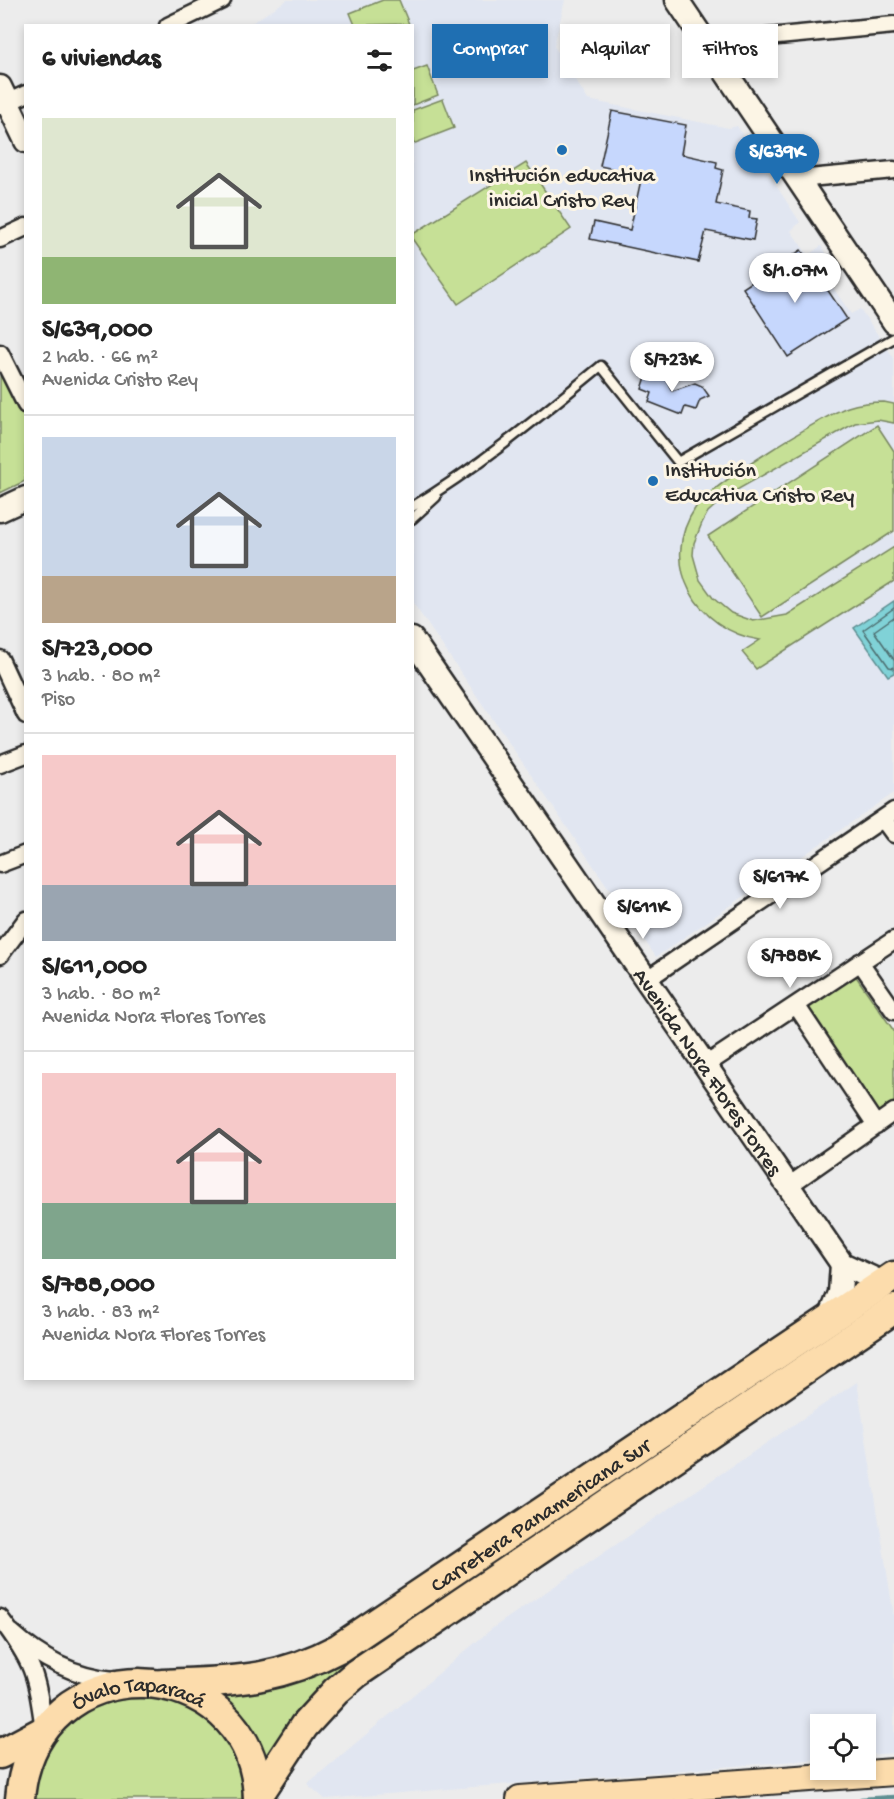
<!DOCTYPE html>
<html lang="es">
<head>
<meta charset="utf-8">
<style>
	:root { --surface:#fff; --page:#f6f6f6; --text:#222; --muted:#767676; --line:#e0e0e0; --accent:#1f6fb2 }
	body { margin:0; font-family:"Gochi Hand",sans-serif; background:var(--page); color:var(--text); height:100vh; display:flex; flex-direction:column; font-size:22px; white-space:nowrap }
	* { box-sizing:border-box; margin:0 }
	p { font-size:20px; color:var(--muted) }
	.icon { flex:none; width:33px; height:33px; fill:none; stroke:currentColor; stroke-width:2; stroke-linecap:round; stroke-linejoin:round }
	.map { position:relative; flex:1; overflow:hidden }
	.details { position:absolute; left:24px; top:24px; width:390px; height:1356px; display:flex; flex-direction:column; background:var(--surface); border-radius:0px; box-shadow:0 3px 9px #0003 }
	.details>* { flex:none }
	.hud { position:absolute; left:432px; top:24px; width:372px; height:54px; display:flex; gap:12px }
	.controls { position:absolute; left:810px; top:1714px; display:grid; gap:12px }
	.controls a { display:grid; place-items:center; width:66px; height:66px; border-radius:0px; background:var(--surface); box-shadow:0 3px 9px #0003; font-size:30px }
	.price { position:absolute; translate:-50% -51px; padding:0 14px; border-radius:21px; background:#fff; color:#222; font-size:20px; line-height:39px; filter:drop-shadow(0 2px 3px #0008) }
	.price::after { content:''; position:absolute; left:50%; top:36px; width:18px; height:14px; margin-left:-9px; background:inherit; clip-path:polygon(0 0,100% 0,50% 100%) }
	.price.active { background:var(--accent); color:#fff }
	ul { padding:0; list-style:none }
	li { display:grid; align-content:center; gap:12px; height:318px; padding:0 18px }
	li+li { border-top:2px solid var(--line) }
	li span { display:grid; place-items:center; height:186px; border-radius:0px; color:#555 }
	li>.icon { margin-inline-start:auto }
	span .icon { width:108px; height:108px; fill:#fffc; stroke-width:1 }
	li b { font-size:26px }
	h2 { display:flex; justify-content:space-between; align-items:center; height:72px; padding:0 18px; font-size:26px }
	.tag { padding:0 21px; border-radius:0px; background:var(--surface); box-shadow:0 3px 9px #0003; font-size:21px; line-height:54px }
	.tag.active { background:var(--accent); color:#fff }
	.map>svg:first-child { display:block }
</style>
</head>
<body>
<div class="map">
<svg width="894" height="1799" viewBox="0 0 894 1799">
	<rect width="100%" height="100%" fill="#ececec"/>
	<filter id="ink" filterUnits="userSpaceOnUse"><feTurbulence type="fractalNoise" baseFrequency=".0167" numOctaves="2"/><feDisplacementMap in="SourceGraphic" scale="12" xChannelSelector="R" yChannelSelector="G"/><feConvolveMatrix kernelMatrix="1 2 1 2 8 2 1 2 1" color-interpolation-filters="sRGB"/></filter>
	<g filter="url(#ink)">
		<path fill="#e1e6f1" d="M287,0H565L554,46L588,100L729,128L737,126L800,222L791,231L808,255L821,246L840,272L829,282L851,314L860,309L894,358V793L656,957L413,603L412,26H247Z
			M857,1382L894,1617V1753L866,1755V1725H820V1759L325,1799L307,1784L494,1627Z"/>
		<path fill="#c6e096" stroke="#788660" stroke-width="1.5" d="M383,0H399L409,24L355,25L350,13Z
			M427,66L438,95L413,105V71Z
			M443,99L454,128L413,144V110Z
			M526,163L571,229L458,304L413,240V234Z
			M0,367L26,420L25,481L0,493Z
			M884,402L894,404V423L878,420L855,423L726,496L708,512L702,523L694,543L693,555L700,580L713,598L731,613L753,621L787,615L894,547V581L756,669L742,652L760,640C697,630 657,564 696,507C710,486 822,416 848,407C860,403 872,402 884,402Z
			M877,425L894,451V531L762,617L708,536Z
			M855,975L894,1031V1102L878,1114L806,1009Z
			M781,1369L325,1691L266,1762C254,1728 235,1708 204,1689L245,1691Z
			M107,1697H169L206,1715L234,1747L248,1799H30L55,1730Z"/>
		<path fill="#80d2d7" stroke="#5e8f92" stroke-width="1.5" d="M894,601V673L888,676L854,628Z"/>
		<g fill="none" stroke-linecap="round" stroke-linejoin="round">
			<path stroke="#4d6e70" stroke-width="1.5" d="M894,608L863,630L889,667L894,668
				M894,617L874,631L894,660"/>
			<path stroke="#5e8f92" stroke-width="4.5" d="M861,1799L894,1797"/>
		</g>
		<path fill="#c6d7fd" stroke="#2b2b2b" stroke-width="1.5" d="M612,111L686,125L681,154L717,162L716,168L723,170L716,204L750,211L749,218L757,219L753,240L706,231L698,262L590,239L594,222L630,230L642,175L600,166Z
			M801,250L847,319L788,357L743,288Z
			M654,367L663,373L672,391L695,383L702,386L709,396L700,400L696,410L685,407L682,415L649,402L652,393L642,389L646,377L643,369Z"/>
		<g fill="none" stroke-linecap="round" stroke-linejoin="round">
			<defs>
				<path id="lane" d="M412,507C480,466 540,416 601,366L678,462L894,338
					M412,519L436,497"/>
				<path id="street" d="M168,26L222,0
					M706,43L894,25
					M0,106L26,94
					M798,179L894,170
					M0,239L26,227
					M0,353L26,405
					M0,659L26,715
					M0,764L26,754
					M883,819L894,834
					M0,864L26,854
					M0,955L26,920
					M860,962L894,1011
					M646,980L894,811
					M796,1005L876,1125
					M704,1066L894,940
					M787,1187L894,1112
					M0,1618C34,1663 36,1673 44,1729
					M11,1632C41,1659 73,1676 114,1680"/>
				<g id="secondary">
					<path d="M677,0L894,322"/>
					<path d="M0,87L26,141"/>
					<path d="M0,510L26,498"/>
					<path id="s1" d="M412,639L842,1264L883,1283"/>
					<path d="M829,1320L840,1293L842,1264"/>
				</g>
				<path id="primary" d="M520,1799L894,1772"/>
				<g id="highway">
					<path id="s2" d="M162,1684C231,1681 275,1682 339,1648L894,1276"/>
					<path d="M0,1754L43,1731"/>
					<path d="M258,1796L304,1726L336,1691L357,1673L894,1309"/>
					<path id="s3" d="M20,1799C33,1640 254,1649 258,1799"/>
				</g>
			</defs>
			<use href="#lane" stroke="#2b2b2b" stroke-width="13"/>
			<use href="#street" stroke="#2b2b2b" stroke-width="21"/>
			<use href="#secondary" stroke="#2b2b2b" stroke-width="27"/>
			<use href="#primary" stroke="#2b2b2b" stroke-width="30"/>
			<use href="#highway" stroke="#2b2b2b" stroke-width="33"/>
			<use href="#lane" stroke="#fcf5e5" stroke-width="8"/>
			<use href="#street" stroke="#fcf5e5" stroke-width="16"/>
			<use href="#secondary" stroke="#fcf5e5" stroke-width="22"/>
			<use href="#primary" stroke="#fcdcac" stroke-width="26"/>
			<use href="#highway" stroke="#fcdcac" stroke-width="28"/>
		</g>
	</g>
	<g fill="#1f6fb2" stroke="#fcf5e5" stroke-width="2">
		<circle cx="562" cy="150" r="6"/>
		<circle cx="653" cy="481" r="6"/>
	</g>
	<g text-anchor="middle" stroke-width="6" stroke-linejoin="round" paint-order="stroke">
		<g font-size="22" fill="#2b2b2b" stroke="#fcf5e5">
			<text x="562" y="181">Institución educativa<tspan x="562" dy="25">inicial Cristo Rey</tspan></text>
			<text x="665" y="476" text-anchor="start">Institución<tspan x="665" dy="25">Educativa Cristo Rey</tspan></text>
		</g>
		<g font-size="22" fill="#2b2b2b" stroke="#fcf5e5">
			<text dy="8" stroke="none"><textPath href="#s1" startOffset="524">Avenida Nora Flores Torres</textPath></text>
			<text dy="8" stroke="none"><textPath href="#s2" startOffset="424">Carretera Panamericana Sur</textPath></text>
			<text dy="8" stroke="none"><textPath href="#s3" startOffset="183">Óvalo Taparacá</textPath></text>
		</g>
	</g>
</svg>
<div class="controls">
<a><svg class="icon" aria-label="locate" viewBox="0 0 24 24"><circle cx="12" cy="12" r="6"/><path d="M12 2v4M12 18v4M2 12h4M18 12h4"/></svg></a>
</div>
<b class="price active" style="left:777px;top:185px">S/639K</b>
<b class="price" style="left:795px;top:304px">S/1.07M</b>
<b class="price" style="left:672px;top:393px">S/723K</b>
<b class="price" style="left:780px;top:910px">S/617K</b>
<b class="price" style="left:643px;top:940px">S/611K</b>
<b class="price" style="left:790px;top:989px">S/788K</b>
<div class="hud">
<a class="tag active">Comprar</a>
<a class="tag">Alquilar</a>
<a class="tag">Filtros</a>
</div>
<section class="details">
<h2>6 viviendas<svg class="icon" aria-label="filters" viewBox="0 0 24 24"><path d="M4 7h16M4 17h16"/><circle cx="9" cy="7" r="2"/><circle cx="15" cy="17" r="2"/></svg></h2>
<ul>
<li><span style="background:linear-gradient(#dfe7d0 75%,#8fb573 0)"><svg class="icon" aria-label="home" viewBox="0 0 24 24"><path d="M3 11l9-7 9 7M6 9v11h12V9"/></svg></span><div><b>S/639,000</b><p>2 hab. · 66 m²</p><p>Avenida Cristo Rey</p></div></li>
<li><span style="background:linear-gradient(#c9d6e8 75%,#b9a48a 0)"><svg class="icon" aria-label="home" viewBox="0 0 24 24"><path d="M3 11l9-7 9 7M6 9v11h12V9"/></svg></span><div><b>S/723,000</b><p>3 hab. · 80 m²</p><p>Piso</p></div></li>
<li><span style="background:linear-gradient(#f6c9c9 70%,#9aa5b1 0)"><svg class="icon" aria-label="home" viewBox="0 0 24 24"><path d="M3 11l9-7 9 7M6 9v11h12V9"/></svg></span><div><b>S/611,000</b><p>3 hab. · 80 m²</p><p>Avenida Nora Flores Torres</p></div></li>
<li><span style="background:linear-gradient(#f6c9c9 70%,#7fa58c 0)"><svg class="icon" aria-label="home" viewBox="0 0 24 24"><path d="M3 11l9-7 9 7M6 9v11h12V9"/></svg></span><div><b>S/788,000</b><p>3 hab. · 83 m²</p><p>Avenida Nora Flores Torres</p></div></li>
</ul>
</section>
</div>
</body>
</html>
